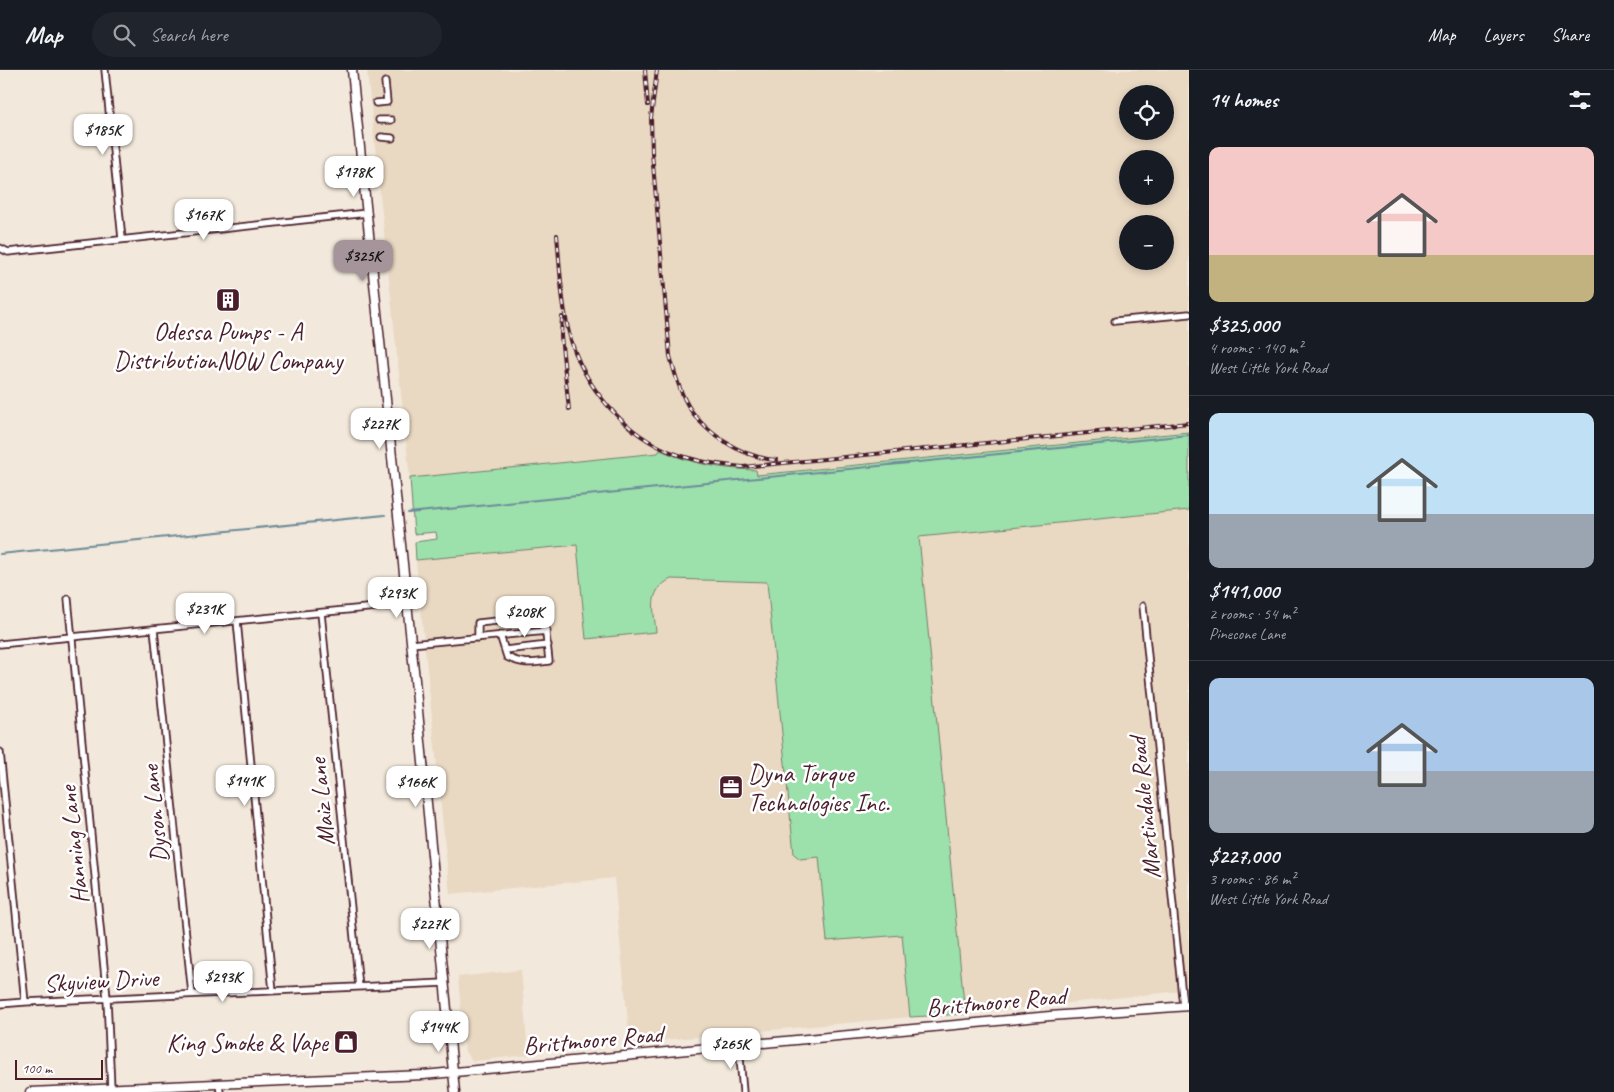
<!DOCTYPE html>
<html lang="en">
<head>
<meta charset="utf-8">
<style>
	:root { --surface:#171b24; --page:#20242c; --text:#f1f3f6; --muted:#9ea1a6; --line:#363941; --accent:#a6949b }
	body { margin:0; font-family:Caveat,sans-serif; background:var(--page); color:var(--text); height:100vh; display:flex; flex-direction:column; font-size:19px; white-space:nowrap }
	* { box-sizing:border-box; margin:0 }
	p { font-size:16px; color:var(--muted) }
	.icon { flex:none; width:28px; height:28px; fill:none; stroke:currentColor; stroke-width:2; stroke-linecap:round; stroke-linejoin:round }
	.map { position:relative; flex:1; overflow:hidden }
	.details { display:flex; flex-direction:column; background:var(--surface); width:425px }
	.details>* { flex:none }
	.tools { position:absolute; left:1119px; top:15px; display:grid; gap:10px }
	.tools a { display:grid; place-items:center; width:55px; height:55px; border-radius:50%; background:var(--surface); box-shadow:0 2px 8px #0003; font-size:25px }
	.scale { position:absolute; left:15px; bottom:12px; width:88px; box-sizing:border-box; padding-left:5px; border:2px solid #4a1f2b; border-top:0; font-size:14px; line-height:18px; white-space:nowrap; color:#4a1f2b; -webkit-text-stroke:4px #fff; paint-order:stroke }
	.price { position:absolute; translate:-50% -42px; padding:0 11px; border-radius:10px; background:#fff; color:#222; font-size:16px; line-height:32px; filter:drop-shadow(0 1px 2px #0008) }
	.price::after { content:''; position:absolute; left:50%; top:30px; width:15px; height:11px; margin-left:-8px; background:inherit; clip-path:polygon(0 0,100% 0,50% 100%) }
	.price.active { background:var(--accent); color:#111 }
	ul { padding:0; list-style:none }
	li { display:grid; align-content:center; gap:10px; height:265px; padding:0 20px }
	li+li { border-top:1px solid var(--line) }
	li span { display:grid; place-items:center; height:155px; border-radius:10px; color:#555 }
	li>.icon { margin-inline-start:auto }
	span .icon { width:90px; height:90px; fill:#fffc; stroke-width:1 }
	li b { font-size:21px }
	h2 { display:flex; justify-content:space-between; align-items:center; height:60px; padding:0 20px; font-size:21px }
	header { display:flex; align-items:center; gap:30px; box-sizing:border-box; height:70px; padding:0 25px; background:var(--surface); border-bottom:1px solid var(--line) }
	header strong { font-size:24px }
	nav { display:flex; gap:28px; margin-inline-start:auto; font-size:18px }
	.search { width:350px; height:45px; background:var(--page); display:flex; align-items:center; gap:12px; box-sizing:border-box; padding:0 18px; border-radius:28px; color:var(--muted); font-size:19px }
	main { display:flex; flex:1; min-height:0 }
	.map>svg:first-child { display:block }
</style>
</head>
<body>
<header>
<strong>Map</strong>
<div class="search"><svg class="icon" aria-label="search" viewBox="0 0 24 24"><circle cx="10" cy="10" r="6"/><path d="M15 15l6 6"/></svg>Search here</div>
<nav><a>Map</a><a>Layers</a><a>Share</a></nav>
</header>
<main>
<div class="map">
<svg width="1189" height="1022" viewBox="0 0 1189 1022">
	<rect width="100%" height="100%" fill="#f2e8db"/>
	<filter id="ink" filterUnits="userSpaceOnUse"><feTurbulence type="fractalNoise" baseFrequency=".02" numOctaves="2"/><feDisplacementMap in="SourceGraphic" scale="10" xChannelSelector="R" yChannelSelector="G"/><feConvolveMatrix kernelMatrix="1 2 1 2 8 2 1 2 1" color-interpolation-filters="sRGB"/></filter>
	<g filter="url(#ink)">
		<path fill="#e9d8c2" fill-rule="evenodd" d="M367,0H1189V362L757,405L756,400L707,396L658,383L410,408ZM1128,24H1165V61H1128ZM1128,89H1165V126H1128ZM1128,154H1165V191H1128Z
			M1189,440V920L965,944L918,467Z
			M577,474L586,568L655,562L653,532L655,521L661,514L671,509L767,512L794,784L800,789L819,787L902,865L910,947L630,973L614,808L450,824L416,490Z
			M521,900L528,985L473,991L465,982L458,907Z"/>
		<path fill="#9ce0ac" stroke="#73806c" d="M1189,362V440L919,467L965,944L910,947L902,865L827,871L819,787L800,789L794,784L767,512L671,509C647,521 654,539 656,562L586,569L577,475L416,490L415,472L437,469L436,462L414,464L410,408L658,383L660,380C693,394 720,399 756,400L757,405Z"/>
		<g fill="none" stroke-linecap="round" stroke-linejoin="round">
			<path stroke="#6d8b98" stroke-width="2" d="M408,443L1189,365
				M0,484L385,445"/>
			<defs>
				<path id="street" d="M105,0L122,169
					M376,33L387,32L385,12
					M379,50H391
					M381,67L392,68
					M0,178L8,182L367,143
					M1115,251L1189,244
					M68,529L107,928L111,1018
					M1143,536L1183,936
					M321,543L359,917
					M237,551L273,921
					M154,559L192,924
					M478,568V553L544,546L549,591C532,593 523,595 507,587L500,565
					M0,574L407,534
					M411,574L547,561
					M505,580L548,575
					M0,682L25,932
					M0,934L25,932L444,913
					M739,976L743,1022
					M219,1013L220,1022"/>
				<path id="secondary" d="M352,0L415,610L455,1022
					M30,1022L423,1005L1050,946L1189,936"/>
			</defs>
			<use href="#street" stroke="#4a1f2b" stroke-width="9"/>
			<use href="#secondary" stroke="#4a1f2b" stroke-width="11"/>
			<use href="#street" stroke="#fff" stroke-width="5.5"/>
			<use href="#secondary" stroke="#fff" stroke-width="8"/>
			<defs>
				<path id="rail" d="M645,0L648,35
					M657,0L651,48L652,83L670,286C674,301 678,316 685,330C701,362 742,388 777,390
					M557,165C560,197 561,231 569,263C582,315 625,366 676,384C698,392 720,395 743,397L1189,353
					M562,247L561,266L569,339"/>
			</defs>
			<use href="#rail" stroke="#4a1f2b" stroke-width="4"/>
			<use href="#rail" stroke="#fff" stroke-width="2" stroke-dasharray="5.5" stroke-linecap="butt"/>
		</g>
	</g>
	<defs>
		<symbol id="building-square" viewBox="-11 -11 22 22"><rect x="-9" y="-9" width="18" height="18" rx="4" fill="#4a1f2b" stroke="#fff"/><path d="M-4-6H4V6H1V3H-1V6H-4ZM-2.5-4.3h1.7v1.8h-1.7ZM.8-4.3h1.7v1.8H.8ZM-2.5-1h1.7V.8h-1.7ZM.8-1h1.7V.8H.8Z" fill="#fff"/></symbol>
		<symbol id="office-square" viewBox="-11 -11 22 22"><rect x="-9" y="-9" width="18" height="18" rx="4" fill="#4a1f2b" stroke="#fff"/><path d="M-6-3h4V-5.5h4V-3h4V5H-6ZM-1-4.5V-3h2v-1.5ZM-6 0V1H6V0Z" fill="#fff"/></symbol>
		<symbol id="shop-square" viewBox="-11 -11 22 22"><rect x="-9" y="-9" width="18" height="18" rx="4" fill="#4a1f2b" stroke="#fff"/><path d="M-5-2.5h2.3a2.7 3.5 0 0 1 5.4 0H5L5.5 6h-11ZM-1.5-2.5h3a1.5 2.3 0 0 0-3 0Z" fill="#fff"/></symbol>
	</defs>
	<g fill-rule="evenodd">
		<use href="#building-square" x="214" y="216" width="28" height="28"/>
		<use href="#office-square" x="717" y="703" width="28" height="28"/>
		<use href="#shop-square" x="332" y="958" width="28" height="28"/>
	</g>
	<g text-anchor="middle" stroke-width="5" stroke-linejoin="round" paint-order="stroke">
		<g font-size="25" fill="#4a1f2b" stroke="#fff">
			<text x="228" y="270">Odessa Pumps - A<tspan x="228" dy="29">DistributionNOW Company</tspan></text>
			<text x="748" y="712" text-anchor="start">Dyna Torque<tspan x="748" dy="29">Technologies Inc.</tspan></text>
			<text x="328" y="981" text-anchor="end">King Smoke &amp; Vape</text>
		</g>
		<g font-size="25" fill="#4a1f2b" stroke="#fff">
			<text transform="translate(321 732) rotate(-96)" y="9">Maiz Lane</text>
			<text transform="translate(1144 738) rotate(-96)" y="9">Martindale Road</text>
			<text transform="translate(154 744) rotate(-96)" y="9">Dyson Lane</text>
			<text transform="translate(73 775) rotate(-96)" y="9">Hanning Lane</text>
			<text transform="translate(101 910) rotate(-3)" y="9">Skyview Drive</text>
			<text transform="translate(996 931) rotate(-5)" y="9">Brittmoore Road</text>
			<text transform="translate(593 969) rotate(-5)" y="9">Brittmoore Road</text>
		</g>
	</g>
</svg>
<div class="tools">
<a><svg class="icon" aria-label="locate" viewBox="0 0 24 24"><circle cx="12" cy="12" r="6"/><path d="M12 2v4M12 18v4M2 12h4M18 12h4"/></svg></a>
<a>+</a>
<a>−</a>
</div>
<div class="scale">100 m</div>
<b class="price" style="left:103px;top:86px">$185K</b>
<b class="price" style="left:354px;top:128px">$178K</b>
<b class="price" style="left:204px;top:171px">$167K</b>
<b class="price active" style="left:363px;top:212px">$325K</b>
<b class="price" style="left:380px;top:380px">$227K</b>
<b class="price" style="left:397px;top:549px">$293K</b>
<b class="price" style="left:205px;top:565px">$231K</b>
<b class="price" style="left:525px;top:568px">$208K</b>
<b class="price" style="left:245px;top:737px">$141K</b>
<b class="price" style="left:416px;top:738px">$166K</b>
<b class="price" style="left:430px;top:880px">$227K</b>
<b class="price" style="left:223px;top:933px">$293K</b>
<b class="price" style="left:439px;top:983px">$144K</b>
<b class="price" style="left:731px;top:1000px">$265K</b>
</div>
<section class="details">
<h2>14 homes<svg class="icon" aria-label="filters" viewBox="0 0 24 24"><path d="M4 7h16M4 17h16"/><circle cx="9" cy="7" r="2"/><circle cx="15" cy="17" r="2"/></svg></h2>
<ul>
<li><span style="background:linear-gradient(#f6c9c9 70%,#c2b280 0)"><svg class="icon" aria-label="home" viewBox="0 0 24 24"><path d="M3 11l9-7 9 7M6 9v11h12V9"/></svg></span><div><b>$325,000</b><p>4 rooms · 140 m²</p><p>West Little York Road</p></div></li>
<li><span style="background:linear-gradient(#bfe0f5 65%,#9aa5b1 0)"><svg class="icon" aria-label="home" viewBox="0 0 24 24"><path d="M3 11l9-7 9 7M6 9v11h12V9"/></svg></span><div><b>$141,000</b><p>2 rooms · 54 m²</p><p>Pinecone Lane</p></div></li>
<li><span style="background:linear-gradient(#a9c7e8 60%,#9aa5b1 0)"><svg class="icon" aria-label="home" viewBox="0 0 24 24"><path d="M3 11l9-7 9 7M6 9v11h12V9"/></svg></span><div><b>$227,000</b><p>3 rooms · 86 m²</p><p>West Little York Road</p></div></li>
</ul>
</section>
</main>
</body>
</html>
